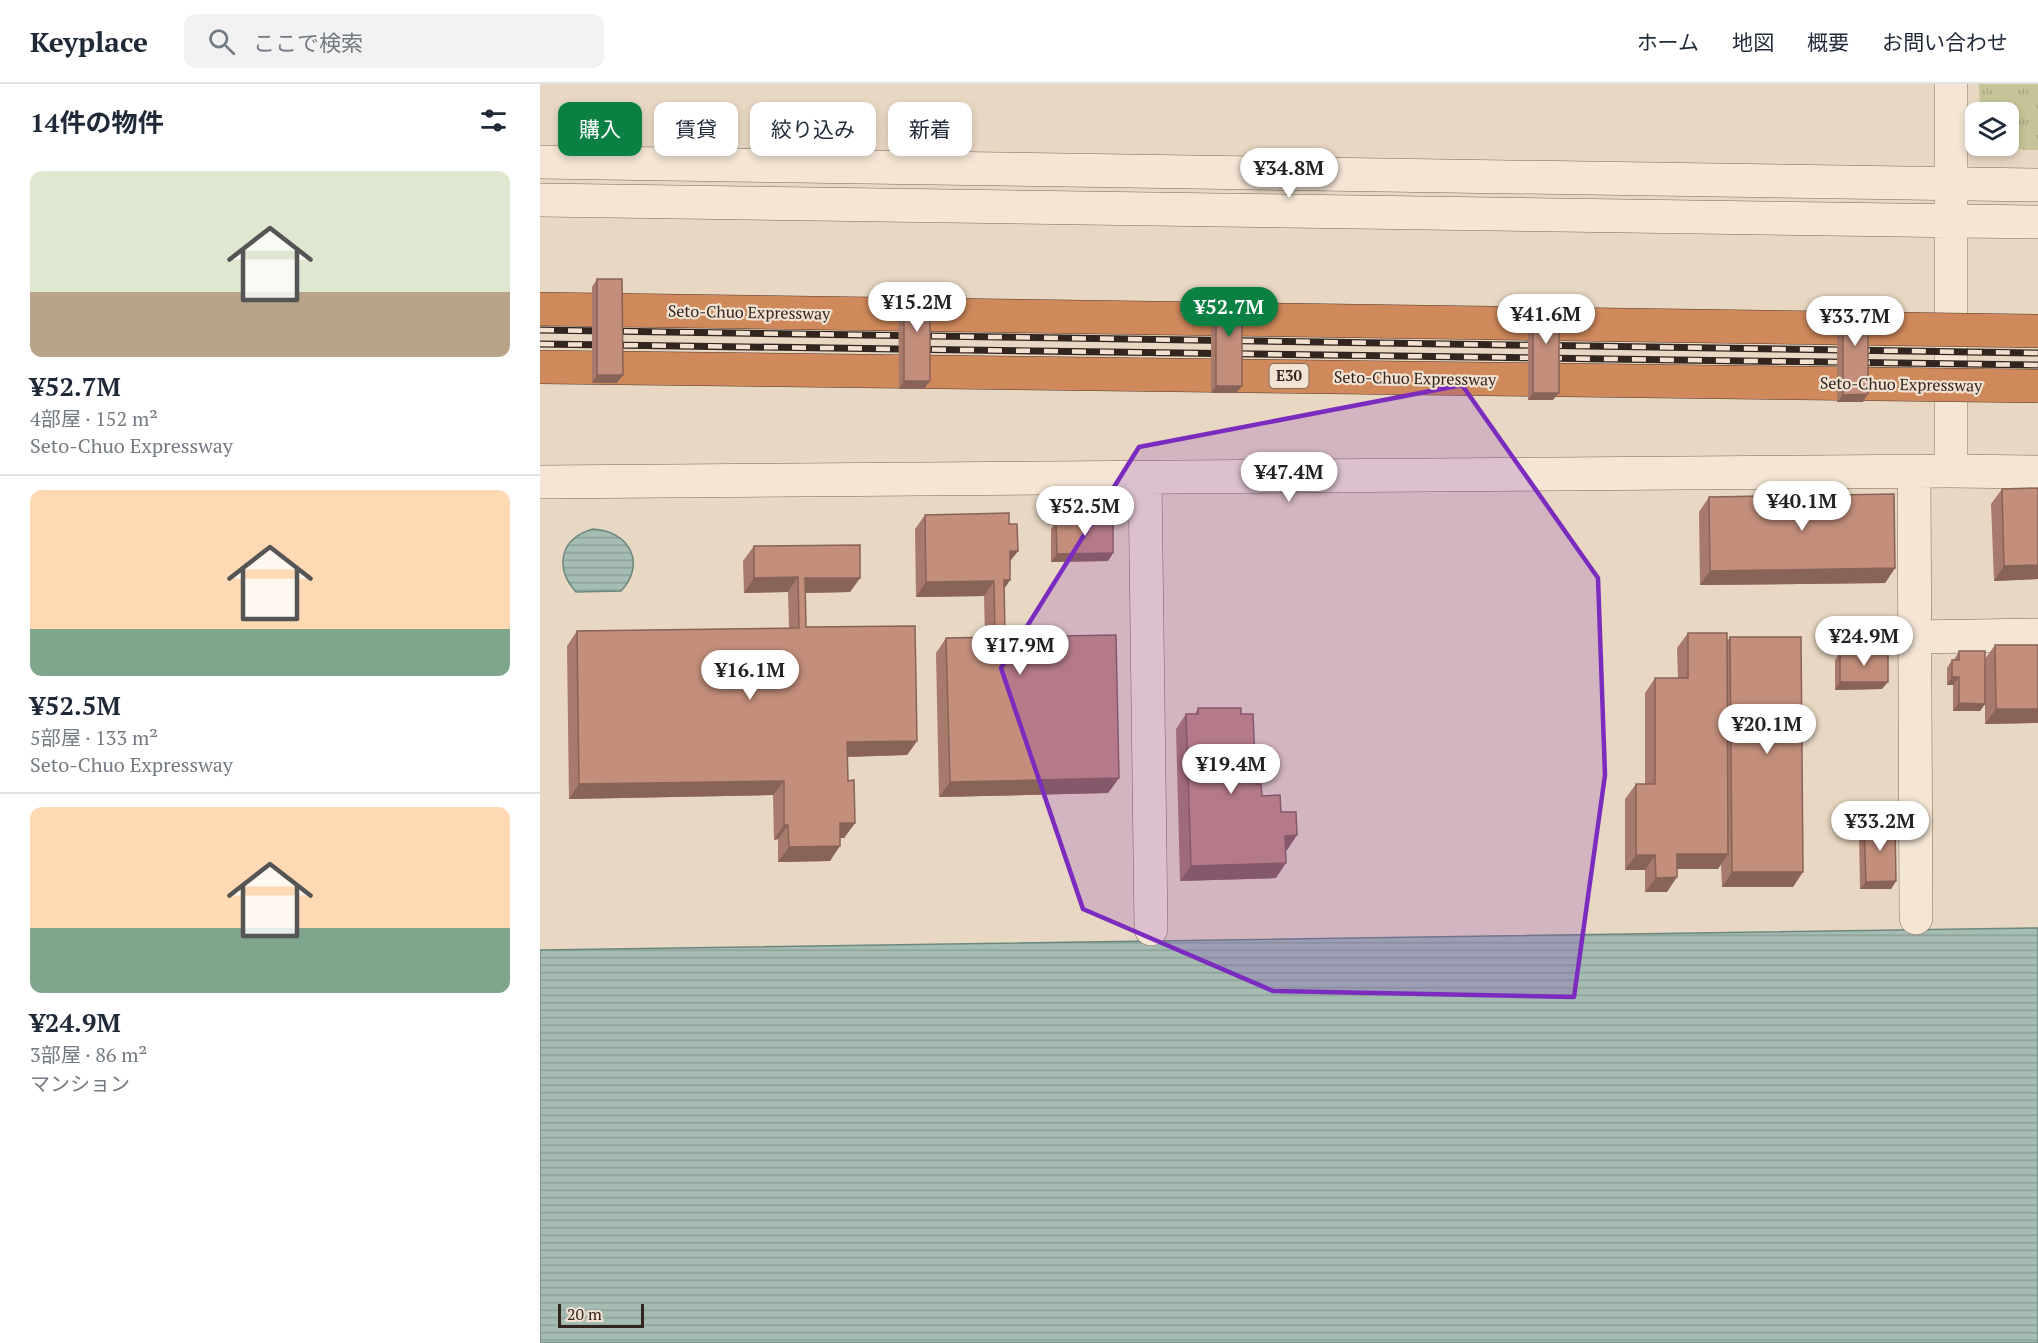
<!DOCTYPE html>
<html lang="ja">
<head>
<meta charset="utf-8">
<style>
	:root { --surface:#fff; --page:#f2f2f3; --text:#1f2937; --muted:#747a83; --line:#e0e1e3; --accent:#0b8043 }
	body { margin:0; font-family:"PT Serif","Noto Sans JP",serif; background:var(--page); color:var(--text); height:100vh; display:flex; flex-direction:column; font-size:22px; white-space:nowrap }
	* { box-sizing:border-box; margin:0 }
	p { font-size:20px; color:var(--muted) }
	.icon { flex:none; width:33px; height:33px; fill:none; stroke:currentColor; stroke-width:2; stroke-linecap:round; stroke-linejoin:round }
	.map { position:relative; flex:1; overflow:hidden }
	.panel { display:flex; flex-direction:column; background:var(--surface); width:540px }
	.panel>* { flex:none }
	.top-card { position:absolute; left:18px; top:18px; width:570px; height:54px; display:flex; gap:12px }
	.tools { position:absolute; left:1425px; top:18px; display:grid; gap:12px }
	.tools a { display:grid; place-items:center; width:54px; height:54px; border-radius:12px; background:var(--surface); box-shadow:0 3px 9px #0003; font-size:30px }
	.scale { position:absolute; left:18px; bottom:15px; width:86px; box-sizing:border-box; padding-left:6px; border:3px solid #32241e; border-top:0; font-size:16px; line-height:21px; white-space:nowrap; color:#32241e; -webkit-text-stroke:4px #f1e2d1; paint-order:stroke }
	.price { position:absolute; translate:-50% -51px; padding:0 14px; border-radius:21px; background:#fff; color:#222; font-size:20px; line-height:39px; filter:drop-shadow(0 2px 3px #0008) }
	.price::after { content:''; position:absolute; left:50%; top:36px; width:18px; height:14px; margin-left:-9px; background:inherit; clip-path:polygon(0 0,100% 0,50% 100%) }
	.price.current { background:var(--accent); color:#fff }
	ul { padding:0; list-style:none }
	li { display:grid; align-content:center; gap:12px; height:318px; padding:0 30px }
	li+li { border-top:2px solid var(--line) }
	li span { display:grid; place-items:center; height:186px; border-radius:12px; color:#555 }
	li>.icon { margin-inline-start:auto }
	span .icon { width:108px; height:108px; fill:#fffc; stroke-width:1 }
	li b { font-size:26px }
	h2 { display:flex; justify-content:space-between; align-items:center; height:72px; padding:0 30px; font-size:26px }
	.chip { padding:0 21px; border-radius:12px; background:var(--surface); box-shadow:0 3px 9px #0003; font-size:21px; line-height:54px }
	.chip.current { background:var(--accent); color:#fff }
	header { display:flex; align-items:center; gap:36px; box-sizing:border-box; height:84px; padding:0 30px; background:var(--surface); border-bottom:2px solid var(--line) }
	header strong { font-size:28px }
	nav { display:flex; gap:33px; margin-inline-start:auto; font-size:21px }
	.search { width:420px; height:54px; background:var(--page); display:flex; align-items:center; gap:15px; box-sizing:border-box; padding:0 21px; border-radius:12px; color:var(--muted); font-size:22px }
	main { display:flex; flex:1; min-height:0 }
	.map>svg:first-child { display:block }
</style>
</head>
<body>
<header>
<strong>Keyplace</strong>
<div class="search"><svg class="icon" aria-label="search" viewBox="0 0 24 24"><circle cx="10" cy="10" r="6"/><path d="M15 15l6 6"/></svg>ここで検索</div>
<nav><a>ホーム</a><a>地図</a><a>概要</a><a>お問い合わせ</a></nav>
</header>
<main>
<section class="panel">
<h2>14件の物件<svg class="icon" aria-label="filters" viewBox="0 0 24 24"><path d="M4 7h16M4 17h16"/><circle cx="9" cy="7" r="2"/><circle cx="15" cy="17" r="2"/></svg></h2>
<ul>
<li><span style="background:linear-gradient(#dfe7d0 65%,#b9a48a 0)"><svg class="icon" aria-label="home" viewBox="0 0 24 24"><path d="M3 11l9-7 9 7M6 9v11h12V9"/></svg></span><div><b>¥52.7M</b><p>4部屋 · 152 m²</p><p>Seto-Chuo Expressway</p></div></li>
<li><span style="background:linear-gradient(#ffd9b3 75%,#7fa58c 0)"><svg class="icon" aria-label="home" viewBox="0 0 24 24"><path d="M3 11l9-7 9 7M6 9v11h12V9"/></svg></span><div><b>¥52.5M</b><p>5部屋 · 133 m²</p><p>Seto-Chuo Expressway</p></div></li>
<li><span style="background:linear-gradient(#ffd9b3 65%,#7fa58c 0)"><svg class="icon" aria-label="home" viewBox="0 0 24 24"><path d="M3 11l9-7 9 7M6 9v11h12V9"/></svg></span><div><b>¥24.9M</b><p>3部屋 · 86 m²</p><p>マンション</p></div></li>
</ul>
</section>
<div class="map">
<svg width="1498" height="1259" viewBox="0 0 1498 1259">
	<defs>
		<pattern id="park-tufts" width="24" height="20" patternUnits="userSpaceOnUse" patternTransform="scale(1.5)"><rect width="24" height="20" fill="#c5c397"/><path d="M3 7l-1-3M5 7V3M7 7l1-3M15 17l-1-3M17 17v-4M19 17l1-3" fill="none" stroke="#aaa782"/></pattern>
		<pattern id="water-rules" width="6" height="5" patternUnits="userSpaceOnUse" patternTransform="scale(1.5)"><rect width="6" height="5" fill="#a4bcb1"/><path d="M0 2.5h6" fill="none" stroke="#8ea198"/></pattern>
	</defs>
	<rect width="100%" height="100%" fill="#e8d7c2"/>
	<path fill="url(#park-tufts)" d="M1439,0H1498V66H1485L1463,62H1468V28H1440Z"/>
	<path fill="url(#water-rules)" stroke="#6c887d" stroke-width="1.5" d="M53,445C89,447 107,479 81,507L36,508C14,484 20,454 53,445Z
		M1498,844V1259H0V866Z"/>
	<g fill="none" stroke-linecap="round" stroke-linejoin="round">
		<defs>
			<path id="minor" d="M1411,0V387
				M0,78L1498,101
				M0,116L1498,138
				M1374,387L1376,834
				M605,394L611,845
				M0,398L1411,387L1498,388
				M1375,553L1498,551"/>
		</defs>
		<use href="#minor" stroke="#80695b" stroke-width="34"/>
		<use href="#minor" stroke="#f4e5d4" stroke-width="33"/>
		<defs>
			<path id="rail" d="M0,246L1498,269
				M0,260L1498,281"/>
		</defs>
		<use href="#rail" stroke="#32241e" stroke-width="7"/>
		<use href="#rail" stroke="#f1e2d1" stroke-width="4.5" stroke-dasharray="14" stroke-linecap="butt"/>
		<defs>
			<path id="highway-bridge" d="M0,225L1498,247
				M0,283L1498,302"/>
		</defs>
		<use href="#highway-bridge" stroke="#4e392f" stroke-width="34" stroke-linecap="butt"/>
		<use href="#highway-bridge" stroke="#d0895b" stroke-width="33"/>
	</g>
	<path fill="#a87a6b" d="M57,195L77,299H52V203Z
		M364,201L390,297L384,305H359L358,209Z
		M676,206L696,309H671V213Z
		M993,213L1013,316H988V221Z
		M1303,215L1323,318H1297V222Z
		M1462,405L1498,495L1454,497L1451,420Z
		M1169,413L1355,484L1345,499L1160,501L1159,428Z
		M385,431L469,440L478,467L470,477V496L464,505L465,553L579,694L568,709L399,713L396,569L406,554L445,553L444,512L376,513L375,445Z
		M516,437L573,469L568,477L511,478V445Z
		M214,462L320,494L310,508L266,509V543L377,657L367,671L308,673V697L315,739L304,754H300L290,777L238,778V755L234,756L233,711L29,715L27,562L37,547L249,544L248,508L204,509L203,477Z
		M1148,549L1188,556L1190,553L1253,803H1182L1181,780L1178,785H1137L1127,808H1105V786H1085V715L1096,700H1105V609L1115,594H1138L1137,564Z
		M1455,561L1498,639L1445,640V609V620L1440,627H1413V601H1407V584L1412,576H1414L1419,567L1445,575Z
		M1300,568L1342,605L1295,606V576Z
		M658,624L701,630L716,700L722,712L741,728L757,751L747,766H745L736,794L640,797L636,645L646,630H655Z
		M1324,740L1356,797L1351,805H1320L1319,748Z"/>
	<path fill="#886357" d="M57,291H83L77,299H52Z
		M364,297H390L384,305H359Z
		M676,302H702L696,309H671Z
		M993,309H1019L1013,316H988Z
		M1328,310L1323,318H1297L1303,311Z
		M470,467H478L467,481Z
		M573,469L568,477L511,478L517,470Z
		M1498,481V495L1454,497L1464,482Z
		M1355,484L1345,499L1160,501L1170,487Z
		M258,493L248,508L204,509L214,494Z
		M265,494H320L310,508L259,509Z
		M464,496H470L460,511Z
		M454,497L444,512L376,513L386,498Z
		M1412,593H1419L1413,601H1407Z
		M1300,598H1348L1342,605L1295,606Z
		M1419,619L1445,620L1440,627H1413Z
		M1456,625H1498V639L1445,640Z
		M377,657L367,671L297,673L307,658Z
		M579,694L568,709L399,713L410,698Z
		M244,697L233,711L29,715L39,700Z
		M300,739H315L304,754H290Z
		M244,741H248L238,755L234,756Z
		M757,751L747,766L735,767L745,752Z
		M300,762L290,777L238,778L249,763Z
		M1137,770H1188L1178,785H1126Z
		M1096,771H1115L1105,786H1085Z
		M746,779L736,794L640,797L651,782Z
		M1192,788H1263L1253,803H1182Z
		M1137,793L1127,808H1105L1116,794Z
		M1356,797L1351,805H1320L1326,798Z"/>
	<path fill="#c38e7c" stroke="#886357" stroke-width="1.5" d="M57,195H82L83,291H57Z
		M364,201H390V297H364Z
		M676,206H702V302H676Z
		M993,213H1019V309H993Z
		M1303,215H1328V310L1303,311Z
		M1498,404V481L1464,482L1462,405Z
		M1354,410L1355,484L1170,487L1169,413Z
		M469,429V440H477L478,467H470V496H464L465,553L576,551L579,694L410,698L406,554L455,553L454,497L386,498L385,431Z
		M573,436V469L517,470L516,437Z
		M320,461V494H265L266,543L375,542L377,657L307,658L308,697L314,696L315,739H300V762L249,763L248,741H244V697L39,700L37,547L259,544L258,493L214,494V462Z
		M1148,549H1187L1188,770H1137V793L1116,794L1115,771H1096V700H1115V594H1148Z
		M1190,553H1261L1263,788H1192Z
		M1455,561H1498V625H1456Z
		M1419,567H1445V620L1419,619V593H1412V576H1419Z
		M1300,568H1348V598H1300Z
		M658,624H701V630H713L716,700H721L722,712L740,711L741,728H756L757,751L745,752L746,779L651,782L646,630H658Z
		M1355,739L1356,797L1326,798L1324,740Z"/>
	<path fill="#7b2cbf" fill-opacity="0.2" stroke="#7b2cbf" stroke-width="4.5" stroke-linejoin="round" d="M922,301L1058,494L1065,691L1034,913L733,907L543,825L461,584L599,363Z"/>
	<g text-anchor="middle" stroke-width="4.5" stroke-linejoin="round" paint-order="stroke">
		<rect fill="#f1e2d1" stroke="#6b5d54" stroke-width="1.5" x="729.5" y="280" width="39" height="24" rx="4.5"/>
		<g font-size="15" font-weight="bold" fill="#32241e">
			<text x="749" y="297">E30</text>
		</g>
		<g font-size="16" fill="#32241e" stroke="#f1e2d1">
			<text transform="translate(209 228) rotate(1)" y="6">Seto-Chuo Expressway</text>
			<text transform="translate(875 294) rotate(1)" y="6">Seto-Chuo Expressway</text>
			<text transform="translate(1361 300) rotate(1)" y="6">Seto-Chuo Expressway</text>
		</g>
	</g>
</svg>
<div class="tools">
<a><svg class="icon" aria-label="layers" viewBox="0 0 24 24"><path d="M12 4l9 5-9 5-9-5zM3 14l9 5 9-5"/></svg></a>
</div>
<div class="scale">20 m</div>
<b class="price" style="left:749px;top:115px">¥34.8M</b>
<b class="price" style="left:377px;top:249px">¥15.2M</b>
<b class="price current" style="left:689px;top:254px">¥52.7M</b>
<b class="price" style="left:1006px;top:261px">¥41.6M</b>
<b class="price" style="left:1315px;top:263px">¥33.7M</b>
<b class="price" style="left:749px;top:419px">¥47.4M</b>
<b class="price" style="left:1262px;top:448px">¥40.1M</b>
<b class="price" style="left:545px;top:453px">¥52.5M</b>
<b class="price" style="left:1324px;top:583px">¥24.9M</b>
<b class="price" style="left:480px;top:592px">¥17.9M</b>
<b class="price" style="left:210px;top:617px">¥16.1M</b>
<b class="price" style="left:1227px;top:671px">¥20.1M</b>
<b class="price" style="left:691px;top:711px">¥19.4M</b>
<b class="price" style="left:1340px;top:768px">¥33.2M</b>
<div class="top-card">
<a class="chip current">購入</a>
<a class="chip">賃貸</a>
<a class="chip">絞り込み</a>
<a class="chip">新着</a>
</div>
</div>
</main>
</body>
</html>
